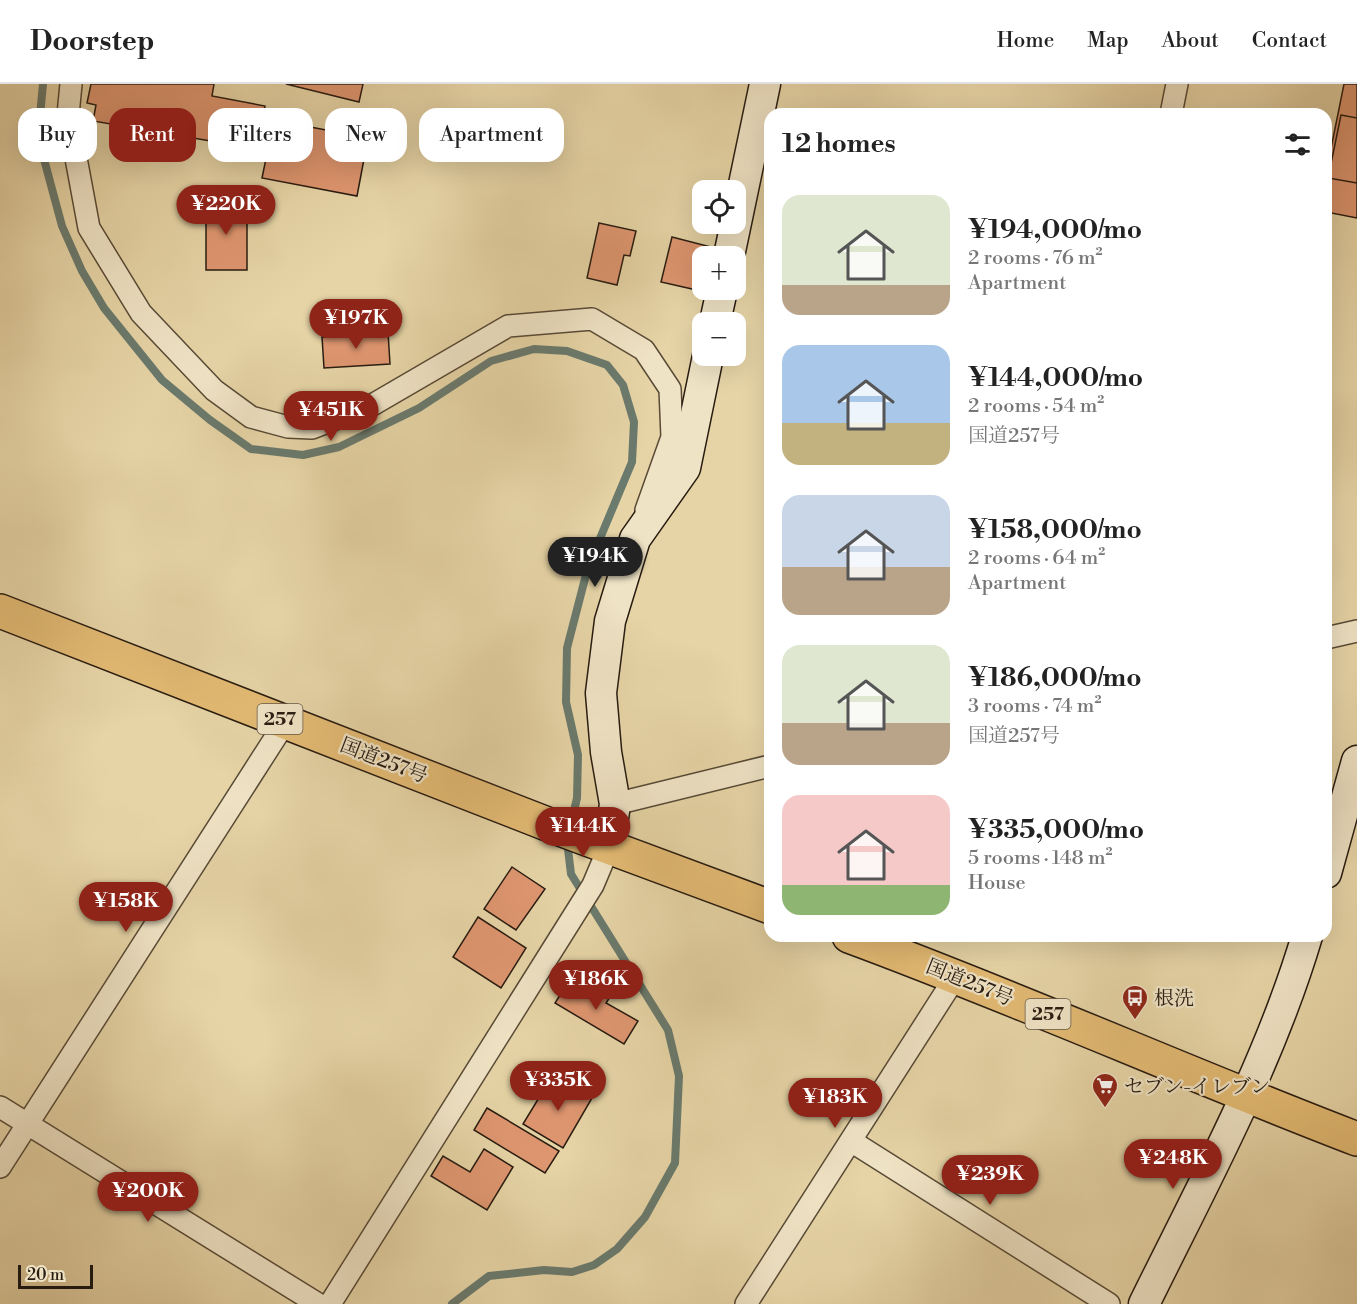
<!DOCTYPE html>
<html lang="en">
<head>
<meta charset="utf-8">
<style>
	:root { --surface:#fff; --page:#f6f6f6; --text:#222; --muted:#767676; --line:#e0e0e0; --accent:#8f2418 }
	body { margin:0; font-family:"Libre Bodoni","Noto Serif JP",serif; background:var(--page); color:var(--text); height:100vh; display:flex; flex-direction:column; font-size:22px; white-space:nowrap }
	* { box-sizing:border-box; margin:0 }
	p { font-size:20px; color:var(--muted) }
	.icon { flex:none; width:33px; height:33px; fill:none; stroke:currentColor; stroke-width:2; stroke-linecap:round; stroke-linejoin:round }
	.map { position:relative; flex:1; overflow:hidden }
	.sheet { position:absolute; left:764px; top:24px; width:568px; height:834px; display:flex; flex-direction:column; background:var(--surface); border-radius:18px; box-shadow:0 6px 24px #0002 }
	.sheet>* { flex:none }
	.hud { position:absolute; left:18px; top:24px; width:570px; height:54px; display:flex; gap:12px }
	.tools { position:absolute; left:692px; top:96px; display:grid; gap:12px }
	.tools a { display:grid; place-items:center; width:54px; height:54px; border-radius:12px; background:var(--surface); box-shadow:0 6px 24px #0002; font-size:30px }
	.scale { position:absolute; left:18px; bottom:15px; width:75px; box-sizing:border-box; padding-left:6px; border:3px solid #281c11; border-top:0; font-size:16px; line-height:21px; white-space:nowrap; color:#281c11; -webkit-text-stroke:4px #efe3c5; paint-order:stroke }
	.price { position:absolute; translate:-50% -51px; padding:0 14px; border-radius:21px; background:var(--accent); color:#fff; font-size:20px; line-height:39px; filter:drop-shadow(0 2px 3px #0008) }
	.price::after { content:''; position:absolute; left:50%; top:36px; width:18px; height:14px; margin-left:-9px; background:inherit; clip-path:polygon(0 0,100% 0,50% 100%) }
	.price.current { background:#222; color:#fff }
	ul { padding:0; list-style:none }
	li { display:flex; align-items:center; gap:18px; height:150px; padding:0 18px }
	li span { display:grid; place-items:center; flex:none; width:168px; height:120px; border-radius:18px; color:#555 }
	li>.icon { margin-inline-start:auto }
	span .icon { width:72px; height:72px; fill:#fffc; stroke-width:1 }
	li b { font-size:26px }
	h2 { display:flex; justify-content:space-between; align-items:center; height:72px; padding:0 18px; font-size:26px }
	.tag { padding:0 21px; border-radius:18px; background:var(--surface); box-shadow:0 6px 24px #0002; font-size:21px; line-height:54px }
	.tag.current { background:var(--accent); color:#fff }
	header { display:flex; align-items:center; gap:36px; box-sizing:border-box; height:84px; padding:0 30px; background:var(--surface); border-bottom:2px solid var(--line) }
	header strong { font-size:28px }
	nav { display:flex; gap:33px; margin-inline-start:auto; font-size:21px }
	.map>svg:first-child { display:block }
</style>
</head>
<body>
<header>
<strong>Doorstep</strong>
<nav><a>Home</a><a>Map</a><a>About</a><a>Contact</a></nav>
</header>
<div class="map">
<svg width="1357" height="1220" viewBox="0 0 1357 1220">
	<rect width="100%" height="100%" fill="#e6d4a6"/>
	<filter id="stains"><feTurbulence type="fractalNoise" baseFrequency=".00333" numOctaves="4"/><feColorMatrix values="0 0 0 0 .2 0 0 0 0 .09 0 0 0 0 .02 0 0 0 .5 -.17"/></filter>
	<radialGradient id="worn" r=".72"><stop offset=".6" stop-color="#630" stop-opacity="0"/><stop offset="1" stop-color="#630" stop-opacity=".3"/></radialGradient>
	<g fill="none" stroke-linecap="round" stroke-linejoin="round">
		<path stroke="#6a7a6d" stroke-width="8" d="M43,0L38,53L62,142L82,187L104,224L162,296L210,336L251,365L303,371L339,363L419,324L491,277L534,265L567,267L607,281L623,301L634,338L632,378L588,483L567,564L566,618L578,671L577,714L571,740
			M452,1220L489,1192L544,1186L572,1188L594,1181L617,1165L645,1133L675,1079L679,992L668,946L571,790L567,757"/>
	</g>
	<path fill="#de9670" stroke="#281c11" stroke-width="1.5" d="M91,0H214L212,12L265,22L257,65L93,37L96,21L87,19Z
		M286,0H363L359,18Z
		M1344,0H1357V134L1326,128V89Z
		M1341,31L1357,34V99L1328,94Z
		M274,36L368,54L357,112L262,94Z
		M206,118H247V186H206Z
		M599,139L636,147L630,172L624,171L617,201L587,194Z
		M672,153L711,163L709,172H702L701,207L661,198Z
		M388,248L390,280L324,284L322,253Z
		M512,783L545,805L516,846L484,825Z
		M478,833L526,864L501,904L453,873Z
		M569,897L581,904L584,898L610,913L606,919L638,937L624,960L555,919Z
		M557,993L592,1014L563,1064L523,1040L540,1012L545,1014Z
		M487,1024L559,1067L545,1089L474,1046Z
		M484,1065L513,1083L487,1126L431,1092L443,1072L470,1088Z"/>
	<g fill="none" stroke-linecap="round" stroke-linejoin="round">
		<defs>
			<path id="street" d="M71,0L68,31L89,144L141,229L214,306L251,333L288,343L312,344L374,320L508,242L592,235L644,266L670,305L672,353L646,426
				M1171,30L1177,0
				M1326,554L1357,547
				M615,720L770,682
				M0,1023L318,1220
				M851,1057L1109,1220
				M0,1083L286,637
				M330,1220L593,801L609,763
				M746,1220L956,892"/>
			<path id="secondary" d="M729,172L765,0
				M715,238L722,206
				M609,763L615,720L606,668L601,609L610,537L635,455L685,384L708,272
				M1326,789L1357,677
				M1144,1220C1203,1100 1269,980 1307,852"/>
			<path id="highway" d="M0,527L560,745L770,823
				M849,852C1020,915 1187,990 1357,1055"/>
		</defs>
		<use href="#street" stroke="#584a36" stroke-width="24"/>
		<use href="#secondary" stroke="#281c11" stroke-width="33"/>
		<use href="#highway" stroke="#281c11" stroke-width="36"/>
		<use href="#street" stroke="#efe3c5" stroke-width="21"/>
		<use href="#secondary" stroke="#efe3c5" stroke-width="30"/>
		<use href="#highway" stroke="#e3ba73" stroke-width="33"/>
	</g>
	<defs>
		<symbol id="bus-pin" viewBox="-11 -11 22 30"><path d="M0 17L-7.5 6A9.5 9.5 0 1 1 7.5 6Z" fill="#8f2418" stroke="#efe3c5"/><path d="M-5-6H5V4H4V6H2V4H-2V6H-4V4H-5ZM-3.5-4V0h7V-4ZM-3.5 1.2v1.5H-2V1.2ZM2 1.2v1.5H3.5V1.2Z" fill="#fff"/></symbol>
		<symbol id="supermarket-pin" viewBox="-11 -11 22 30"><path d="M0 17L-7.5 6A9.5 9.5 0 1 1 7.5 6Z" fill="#8f2418" stroke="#efe3c5"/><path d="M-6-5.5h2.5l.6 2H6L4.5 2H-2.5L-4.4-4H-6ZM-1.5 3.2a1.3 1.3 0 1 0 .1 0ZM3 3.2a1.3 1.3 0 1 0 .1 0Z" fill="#fff"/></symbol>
	</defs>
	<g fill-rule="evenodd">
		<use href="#bus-pin" x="1120" y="899" width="30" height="40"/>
		<use href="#supermarket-pin" x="1090" y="987" width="30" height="40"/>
	</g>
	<g text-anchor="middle" stroke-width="4.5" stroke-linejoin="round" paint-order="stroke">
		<g fill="#efe3c5" stroke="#645847" stroke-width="1.5">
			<rect x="257.5" y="620" width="45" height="30" rx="4.5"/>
			<rect x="1025.5" y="915" width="45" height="30" rx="4.5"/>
		</g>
		<g font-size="18" font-weight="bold" fill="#281c11">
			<text x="280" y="641">257</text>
			<text x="1048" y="936">257</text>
		</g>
		<g font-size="20" fill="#281c11" stroke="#efe3c5">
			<text transform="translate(384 676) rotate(21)" y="7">国道257号</text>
			<text transform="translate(970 898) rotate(22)" y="7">国道257号</text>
		</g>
		<g font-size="20" fill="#281c11" stroke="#efe3c5" text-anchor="start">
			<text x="1154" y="921">根洗</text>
			<text x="1124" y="1009">セブン-イレブン</text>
		</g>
	</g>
	<rect width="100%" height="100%" filter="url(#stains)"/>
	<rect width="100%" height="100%" fill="url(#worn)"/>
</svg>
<div class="tools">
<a><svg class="icon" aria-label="locate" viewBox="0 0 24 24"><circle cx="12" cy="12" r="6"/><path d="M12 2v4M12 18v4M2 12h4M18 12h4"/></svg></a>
<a>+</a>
<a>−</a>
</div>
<div class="scale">20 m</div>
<b class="price" style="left:226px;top:152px">¥220K</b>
<b class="price" style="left:356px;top:266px">¥197K</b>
<b class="price" style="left:331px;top:358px">¥451K</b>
<b class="price current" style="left:595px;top:504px">¥194K</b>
<b class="price" style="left:583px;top:774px">¥144K</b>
<b class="price" style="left:126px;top:849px">¥158K</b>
<b class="price" style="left:596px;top:927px">¥186K</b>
<b class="price" style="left:558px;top:1028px">¥335K</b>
<b class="price" style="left:835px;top:1045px">¥183K</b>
<b class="price" style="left:1173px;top:1106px">¥248K</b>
<b class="price" style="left:990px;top:1122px">¥239K</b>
<b class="price" style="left:148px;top:1139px">¥200K</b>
<div class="hud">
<a class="tag">Buy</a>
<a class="tag current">Rent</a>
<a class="tag">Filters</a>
<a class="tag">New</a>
<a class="tag">Apartment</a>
</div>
<section class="sheet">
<h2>12 homes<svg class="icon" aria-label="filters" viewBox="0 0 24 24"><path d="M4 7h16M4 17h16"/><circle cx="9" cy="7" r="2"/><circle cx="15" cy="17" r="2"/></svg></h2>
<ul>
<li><span style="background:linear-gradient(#dfe7d0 75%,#b9a48a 0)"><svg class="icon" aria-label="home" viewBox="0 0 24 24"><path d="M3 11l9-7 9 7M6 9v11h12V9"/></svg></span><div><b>¥194,000/mo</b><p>2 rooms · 76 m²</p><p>Apartment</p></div></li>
<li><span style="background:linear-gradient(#a9c7e8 65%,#c2b280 0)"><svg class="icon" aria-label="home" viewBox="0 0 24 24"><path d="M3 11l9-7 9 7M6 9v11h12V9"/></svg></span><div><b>¥144,000/mo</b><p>2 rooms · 54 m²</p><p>国道257号</p></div></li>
<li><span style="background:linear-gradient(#c9d6e8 60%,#b9a48a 0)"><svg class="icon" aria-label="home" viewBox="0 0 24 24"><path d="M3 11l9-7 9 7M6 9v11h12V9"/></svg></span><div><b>¥158,000/mo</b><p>2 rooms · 64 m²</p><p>Apartment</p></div></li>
<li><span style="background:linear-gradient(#dfe7d0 65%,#b9a48a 0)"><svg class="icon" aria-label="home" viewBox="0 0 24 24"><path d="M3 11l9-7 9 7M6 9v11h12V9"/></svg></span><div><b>¥186,000/mo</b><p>3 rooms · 74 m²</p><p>国道257号</p></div></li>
<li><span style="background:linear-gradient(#f6c9c9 75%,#8fb573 0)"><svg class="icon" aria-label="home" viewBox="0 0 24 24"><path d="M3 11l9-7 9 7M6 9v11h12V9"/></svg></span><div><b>¥335,000/mo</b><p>5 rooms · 148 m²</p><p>House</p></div></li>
</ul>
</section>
</div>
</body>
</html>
